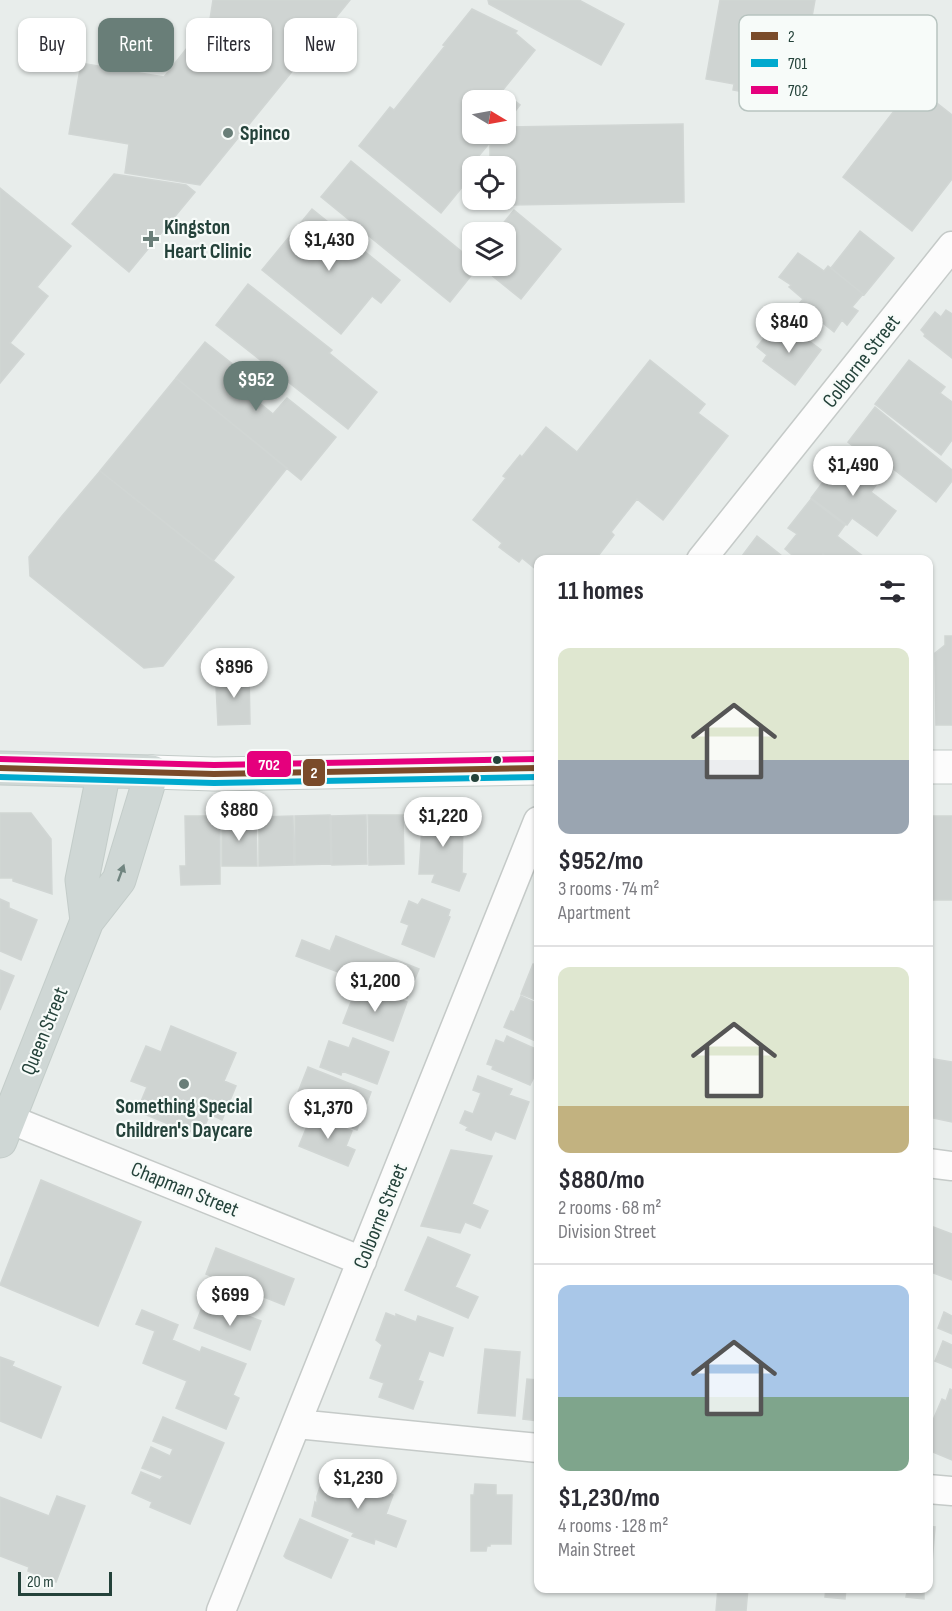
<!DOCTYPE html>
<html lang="en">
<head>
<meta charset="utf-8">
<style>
	:root { --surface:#fff; --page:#f2f2f3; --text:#2b2b33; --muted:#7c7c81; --line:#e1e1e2; --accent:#697e78 }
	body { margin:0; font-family:"Sofia Sans Condensed",sans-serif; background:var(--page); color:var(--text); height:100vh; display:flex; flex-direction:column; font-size:22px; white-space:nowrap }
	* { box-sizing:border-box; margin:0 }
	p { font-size:20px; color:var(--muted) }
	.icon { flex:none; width:33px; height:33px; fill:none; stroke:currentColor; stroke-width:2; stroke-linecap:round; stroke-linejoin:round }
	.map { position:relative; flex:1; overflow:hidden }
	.details { position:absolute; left:534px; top:555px; width:399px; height:1038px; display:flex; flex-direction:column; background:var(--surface); border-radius:12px; box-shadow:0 2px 4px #0004 }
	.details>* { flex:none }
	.hud { position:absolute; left:18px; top:18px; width:426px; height:54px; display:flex; gap:12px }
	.needle { width:39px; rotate:100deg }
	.controls { position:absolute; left:462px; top:90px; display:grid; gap:12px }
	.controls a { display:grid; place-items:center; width:54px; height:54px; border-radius:12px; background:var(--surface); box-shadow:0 2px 4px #0004; font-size:30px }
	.scale { position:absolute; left:18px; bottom:15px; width:94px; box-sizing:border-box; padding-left:6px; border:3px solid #24423a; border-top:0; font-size:16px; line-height:21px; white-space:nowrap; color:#24423a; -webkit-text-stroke:4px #f7fbf9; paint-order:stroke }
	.price { position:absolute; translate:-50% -51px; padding:0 14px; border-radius:21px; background:#fff; color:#222; font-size:20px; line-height:39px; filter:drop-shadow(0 2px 3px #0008) }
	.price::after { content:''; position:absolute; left:50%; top:36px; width:18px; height:14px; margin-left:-9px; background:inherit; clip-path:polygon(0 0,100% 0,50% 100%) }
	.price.active { background:var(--accent); color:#fff }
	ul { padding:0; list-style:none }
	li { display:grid; align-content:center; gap:12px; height:318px; padding:0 24px }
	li+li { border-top:2px solid var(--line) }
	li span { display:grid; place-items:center; height:186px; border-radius:12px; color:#555 }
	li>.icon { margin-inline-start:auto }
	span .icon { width:108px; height:108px; fill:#fffc; stroke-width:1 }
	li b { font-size:26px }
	h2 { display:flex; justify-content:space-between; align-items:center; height:72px; padding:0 24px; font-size:26px }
	.tag { padding:0 21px; border-radius:12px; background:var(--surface); box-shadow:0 2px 4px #0004; font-size:21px; line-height:54px }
	.tag.active { background:var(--accent); color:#fff }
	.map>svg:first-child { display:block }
</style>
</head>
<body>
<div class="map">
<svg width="952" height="1611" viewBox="0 0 952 1611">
	<rect width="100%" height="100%" fill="#e8edeb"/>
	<path fill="#cfd4d2" stroke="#d1d6d4" stroke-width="1.5" d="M213,0H350L200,185L125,173L129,144L69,134L81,63L164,77L210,19Z
		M488,0H579L624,24L601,65L489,4Z
		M720,0H815L798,95L771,90L770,97L733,90L734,84L706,79Z
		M472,9L517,31L515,33L535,50L502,91L520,105L506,123V100H472V134H497L467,170L472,175L441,213L359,146L390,107L394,110L445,46L443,45Z
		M914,85L952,115V179L912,231L843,177Z
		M683,124L684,202L511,205L504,200L506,166H490V142L498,134H506V127Z
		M351,161L472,260L470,261L472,266L478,267L450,302L321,197Z
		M114,174L186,185L195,192L129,272L72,224Z
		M0,188L71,246L37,287L48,296L10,343L24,354L0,383Z
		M312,209L400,280L381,303L372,296L341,334L262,270Z
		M514,210L561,249L521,299L480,266H506V232H496Z
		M860,231L894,258L864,295L831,268Z
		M798,253L824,271L828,266L863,294L852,307L858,311L847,325L842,320L834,332L799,304L803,299L789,287L791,285L779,277Z
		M248,284L332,350L329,353L377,392L348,429L216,325Z
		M946,310L952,314V358L924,336L925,334L921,330L935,312L941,317Z
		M789,326L821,350L795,385L763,361L767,355L757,347L769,332L779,339Z
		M205,342L259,385L251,396L273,414L287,398L336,437L301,480L176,378Z
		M650,360L705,404L698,413L728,436L663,520L637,499L611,532L614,535L595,560H538V571L522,558L519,562L499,547L502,543L473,520L506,478L503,476L520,455L522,457L546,427L577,452Z
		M909,360L945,387L940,393L952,402V440L941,455L875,404Z
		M176,378L287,468L213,561L100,471Z
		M875,407L952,470V481L936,502L892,468L888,474L848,442Z
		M844,454L879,481L871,492L896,511L877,536L852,518L847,525L811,498Z
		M100,471L234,577L163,666L144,668L30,576L29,557L62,516Z
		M811,499L845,525L837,536L864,557L863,560H830L823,554L819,560H798L785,549L797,534L788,528Z
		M757,536L787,560H739Z
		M945,636H952V725H936L935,653L945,645Z
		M249,671L250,724L218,725L216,686L228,672Z
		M423,811H461V821H463L462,873L466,874L459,891L432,882L435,874H419Z
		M0,813H31L51,839L52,894L13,881V878H0Z
		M330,815L331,864L295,865V816Z
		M366,815L367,864L332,865L331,816Z
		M368,815H403L404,864L369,865Z
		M185,816H220V884L181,885L180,866H186Z
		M293,816L294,865L259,866V817Z
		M928,816H952V900H928Z
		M222,817H256L257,866H222Z
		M0,899L9,903V908L37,920L21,960L0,951Z
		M422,899L450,910L448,916L450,917L434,957L402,944L409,925L401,922L409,901L418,905Z
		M336,936L419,969L407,998L296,956L302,940L330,951Z
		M533,964L538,965V1001L521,994Z
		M0,970L14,976L0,1010Z
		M358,984L407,1002L393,1041L343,1023Z
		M521,996L538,1004V1042L504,1027L511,1011L514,1012Z
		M171,1026L236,1053L224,1081L236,1086L222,1120L210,1114L200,1137L137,1111L147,1087L131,1081L146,1046L161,1052Z
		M507,1036L538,1050V1076L535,1075L530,1085L492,1069L493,1066L487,1064L496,1040L504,1043Z
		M353,1038L389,1052L377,1084L342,1071L341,1075L320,1067L329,1041L349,1048Z
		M928,1058L952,1062V1122L928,1117Z
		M308,1067L371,1092L357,1130L293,1105Z
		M478,1076L512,1089L509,1095L529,1102L515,1139L495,1131L491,1140L466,1130L468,1127L460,1123L465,1111L473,1114L481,1093L473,1090Z
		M312,1114L352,1131L346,1146L355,1150L348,1166L299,1146Z
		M451,1150L492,1156L472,1204L488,1211L480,1228L465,1222L460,1233L421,1226Z
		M41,1180L141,1222L98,1326L0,1285Z
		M928,1225L952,1234V1280L928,1271Z
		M428,1237L470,1255L455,1287L478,1297L468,1318L405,1290Z
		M216,1248L294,1279L284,1305L206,1274Z
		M227,1308L261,1321L250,1350L194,1328L201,1310L223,1318Z
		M142,1310L178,1325L172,1340L200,1352L202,1347L246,1364L233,1395L239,1398L226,1429L176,1408L187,1381L143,1363L155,1331L136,1324Z
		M944,1312L952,1316V1334L938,1328Z
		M386,1313L396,1317V1314L416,1322L418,1316L453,1328L443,1356L429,1351L418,1380L423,1382L413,1409L379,1397L384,1383L370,1378L382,1345L376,1340Z
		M943,1341L952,1345V1368L935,1361Z
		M485,1349L520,1352L515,1416L478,1413Z
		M0,1357L14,1362L12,1366L61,1387L41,1438L0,1421Z
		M538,1378V1421L523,1419L527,1379L538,1380Z
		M950,1389L952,1390V1460L928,1450V1432L942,1399L946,1401Z
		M163,1417L224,1443L190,1524L150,1507L152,1502L132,1493L141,1472L160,1480L163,1476L142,1468L151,1447L170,1456L173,1449L153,1441Z
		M332,1472L393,1495L386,1514L406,1521L396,1547L375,1539L374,1544L352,1536L354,1533L312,1516L315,1502L317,1504V1496L320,1487L323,1485L327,1478H330Z
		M475,1484L496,1485V1495H512L511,1544H490V1546H487L486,1551H471V1495H474Z
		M57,1496L85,1506L56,1582L28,1571L29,1567L0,1556V1497L49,1516Z
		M300,1519L348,1540L331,1578L286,1558L284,1556Z
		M928,1526L935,1527L930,1587L928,1586Z
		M718,1588H748L746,1611H716Z
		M826,1588H846L845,1599L825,1597Z
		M888,1588H924V1599L906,1597L907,1592L888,1590Z"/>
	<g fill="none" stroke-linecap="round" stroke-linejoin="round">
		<defs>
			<path id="minor" d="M701,560L952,246
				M9,1119L362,1261
				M928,1163L952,1166
				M297,1424L538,1448
				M928,1489L952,1491
				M221,1611L538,821"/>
			<path id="secondary" d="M928,767H952
				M152,772L214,774L538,768"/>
			<path id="primary" d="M0,768L152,772L119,880L87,921L0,1141
				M87,921L82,880L104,771"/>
		</defs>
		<use href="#minor" stroke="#c5cac8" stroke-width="31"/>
		<use href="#secondary" stroke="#c3cbc8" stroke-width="35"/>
		<use href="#primary" stroke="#c3ccc9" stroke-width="35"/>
		<use href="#minor" stroke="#fcfcfc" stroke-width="28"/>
		<use href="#secondary" stroke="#fcfcfc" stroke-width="33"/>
		<use href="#primary" stroke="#cfd7d5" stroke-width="33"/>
		<defs>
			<path id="bus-1" d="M0,768L214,774L538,768"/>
			<path id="bus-2" d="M0,777L214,783L538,777"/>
			<path id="bus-3" d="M0,759L214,765L538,759"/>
		</defs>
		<use href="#bus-1" stroke="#f7fbf9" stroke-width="10"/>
		<use href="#bus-2" stroke="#f7fbf9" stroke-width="10"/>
		<use href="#bus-3" stroke="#f7fbf9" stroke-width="10"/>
		<use href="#bus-1" stroke="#7a4b2a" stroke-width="6"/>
		<use href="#bus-2" stroke="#00a9ce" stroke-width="6"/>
		<use href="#bus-3" stroke="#e5007d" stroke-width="6"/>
	</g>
	<defs><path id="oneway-solid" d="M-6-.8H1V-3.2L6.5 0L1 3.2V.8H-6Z" transform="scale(1.5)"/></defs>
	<use fill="#718580" href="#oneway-solid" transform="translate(121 873) rotate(-70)"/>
	<g fill="#697e78" stroke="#f7fbf9" stroke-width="2">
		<circle cx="228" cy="133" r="6"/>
		<path d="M148 230h6v6h6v6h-6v6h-6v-6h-6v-6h6z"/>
		<circle cx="184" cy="1084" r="6"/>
	</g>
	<g fill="#24423a" stroke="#f7fbf9" stroke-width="2">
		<circle cx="497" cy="760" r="5"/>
		<circle cx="475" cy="778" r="5"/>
	</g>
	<g text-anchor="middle" stroke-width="4.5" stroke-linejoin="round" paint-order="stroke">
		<g font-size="21" font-weight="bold" fill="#24423a" stroke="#f7fbf9" text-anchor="start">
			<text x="240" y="140">Spinco</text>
			<text x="164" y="234">Kingston<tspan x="164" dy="24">Heart Clinic</tspan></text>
			<text x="184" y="1113" text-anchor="middle">Something Special<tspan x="184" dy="24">Children's Daycare</tspan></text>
		</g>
		<g font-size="21" fill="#24423a" stroke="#f7fbf9">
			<text transform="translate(861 361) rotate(-52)" y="7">Colborne Street</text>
			<text transform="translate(44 1031) rotate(-68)" y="7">Queen Street</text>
			<text transform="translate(185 1189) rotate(22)" y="7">Chapman Street</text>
			<text transform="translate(380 1216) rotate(-68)" y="7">Colborne Street</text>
		</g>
	</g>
	<rect x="739" y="15" width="198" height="96" rx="9" fill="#f7fbf9" stroke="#b8c4c0" stroke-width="1.5"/>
	<rect x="751" y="32" width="27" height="8" fill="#7a4b2a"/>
	<rect x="751" y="59" width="27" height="8" fill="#00a9ce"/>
	<rect x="751" y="86" width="27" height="8" fill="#e5007d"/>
	<g font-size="16" fill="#24423a">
		<text x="788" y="42">2</text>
		<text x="788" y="69">701</text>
		<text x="788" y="96">702</text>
	</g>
	<g stroke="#f7fbf9" stroke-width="2">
		<rect x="246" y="750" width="46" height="28" rx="6" fill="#e5007d"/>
		<rect x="302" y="758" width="24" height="29" rx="6" fill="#7a4b2a"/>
	</g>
	<g font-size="16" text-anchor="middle" font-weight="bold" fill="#fff">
		<text x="269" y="770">702</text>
		<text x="314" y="778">2</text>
	</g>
</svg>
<div class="controls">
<a><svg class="needle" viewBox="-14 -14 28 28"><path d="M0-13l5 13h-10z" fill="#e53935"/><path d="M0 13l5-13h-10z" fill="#7c7c81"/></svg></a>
<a><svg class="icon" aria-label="locate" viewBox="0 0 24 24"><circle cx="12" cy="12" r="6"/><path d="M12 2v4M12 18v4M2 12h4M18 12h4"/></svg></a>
<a><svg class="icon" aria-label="layers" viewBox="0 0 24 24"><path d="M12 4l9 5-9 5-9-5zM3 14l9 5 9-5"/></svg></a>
</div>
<div class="scale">20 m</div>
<b class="price" style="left:329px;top:272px">$1,430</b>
<b class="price" style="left:789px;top:354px">$840</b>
<b class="price active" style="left:256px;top:412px">$952</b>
<b class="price" style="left:853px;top:497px">$1,490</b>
<b class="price" style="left:234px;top:699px">$896</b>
<b class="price" style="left:239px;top:842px">$880</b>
<b class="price" style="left:443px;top:848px">$1,220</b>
<b class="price" style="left:375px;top:1013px">$1,200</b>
<b class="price" style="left:328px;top:1140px">$1,370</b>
<b class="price" style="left:230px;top:1327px">$699</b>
<b class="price" style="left:358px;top:1510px">$1,230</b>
<div class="hud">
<a class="tag">Buy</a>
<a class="tag active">Rent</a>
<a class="tag">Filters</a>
<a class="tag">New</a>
</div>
<section class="details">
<h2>11 homes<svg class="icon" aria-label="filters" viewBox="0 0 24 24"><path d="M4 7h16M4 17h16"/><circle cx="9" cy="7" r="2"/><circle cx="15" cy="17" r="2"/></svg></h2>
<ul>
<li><span style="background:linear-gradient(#dfe7d0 60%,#9aa5b1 0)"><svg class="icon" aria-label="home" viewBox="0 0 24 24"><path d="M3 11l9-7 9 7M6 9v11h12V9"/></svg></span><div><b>$952/mo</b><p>3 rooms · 74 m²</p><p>Apartment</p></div></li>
<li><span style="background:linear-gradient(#dfe7d0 75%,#c2b280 0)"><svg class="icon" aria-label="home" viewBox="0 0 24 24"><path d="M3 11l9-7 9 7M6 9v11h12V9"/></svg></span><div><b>$880/mo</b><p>2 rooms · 68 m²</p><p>Division Street</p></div></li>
<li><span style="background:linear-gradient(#a9c7e8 60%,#7fa58c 0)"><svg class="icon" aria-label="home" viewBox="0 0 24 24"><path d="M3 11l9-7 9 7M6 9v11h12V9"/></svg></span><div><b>$1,230/mo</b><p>4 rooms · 128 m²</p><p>Main Street</p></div></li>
</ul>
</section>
</div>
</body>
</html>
